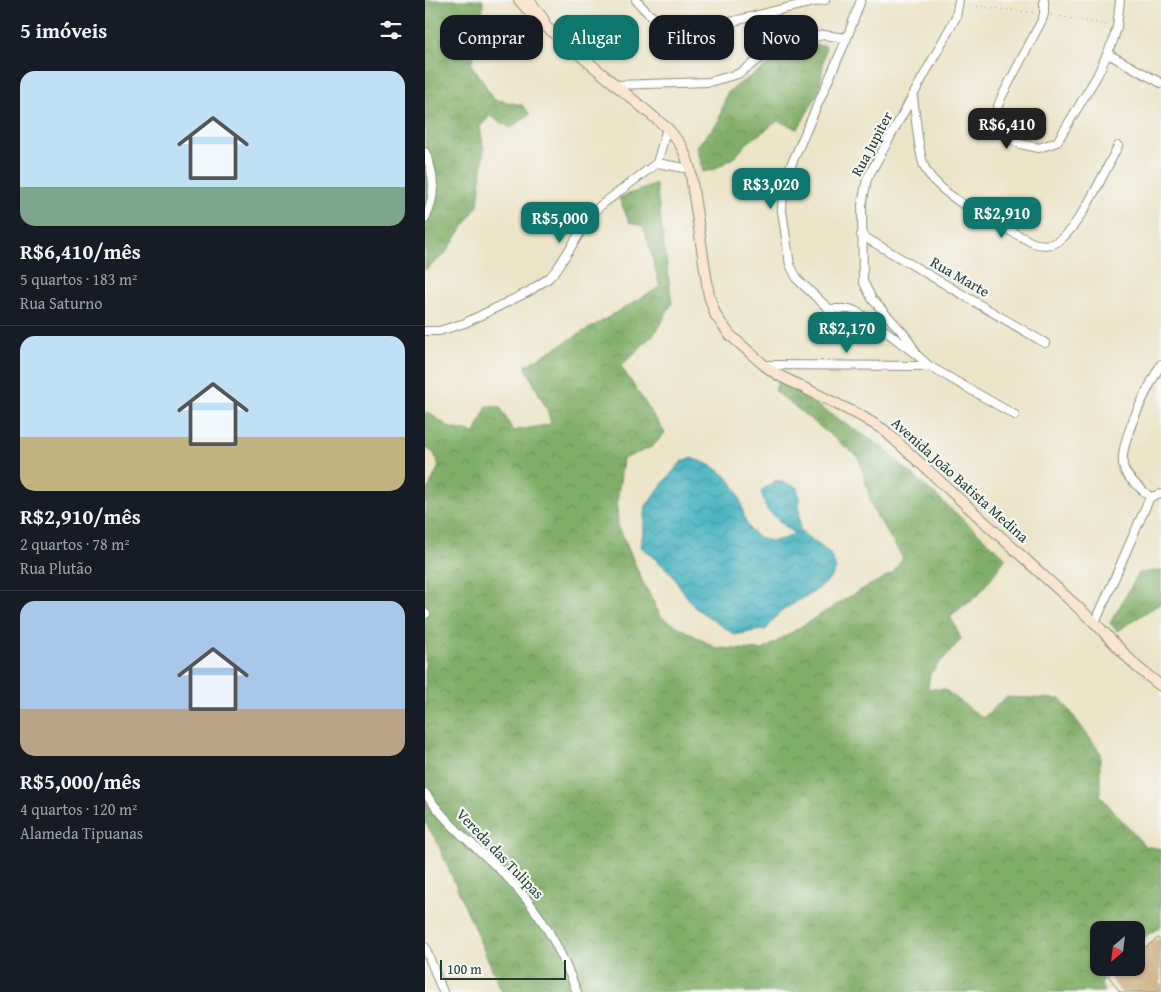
<!DOCTYPE html>
<html lang="pt">
<head>
<meta charset="utf-8">
<style>
	:root { --surface:#171b24; --page:#242831; --text:#f1f3f6; --muted:#9ea1a6; --line:#363941; --accent:#0f766e }
	body { margin:0; font-family:"Gentium Book Plus",serif; background:var(--page); color:var(--text); height:100vh; display:flex; flex-direction:column; font-size:19px; white-space:nowrap }
	* { box-sizing:border-box; margin:0 }
	p { font-size:16px; color:var(--muted) }
	.icon { flex:none; width:28px; height:28px; fill:none; stroke:currentColor; stroke-width:2; stroke-linecap:round; stroke-linejoin:round }
	.map { position:relative; flex:1; overflow:hidden }
	.drawer { display:flex; flex-direction:column; background:var(--surface); width:425px }
	.drawer>* { flex:none }
	.guide { position:absolute; left:15px; top:15px; width:475px; height:45px; display:flex; gap:10px }
	.needle { width:32px; rotate:208deg }
	.controls { position:absolute; left:665px; top:921px; display:grid; gap:10px }
	.controls a { display:grid; place-items:center; width:55px; height:55px; border-radius:10px; background:var(--surface); box-shadow:0 1px 4px #0004; font-size:25px }
	.scale { position:absolute; left:15px; bottom:12px; width:126px; box-sizing:border-box; padding-left:5px; border:2px solid #1f3d34; border-top:0; font-size:14px; line-height:18px; white-space:nowrap; color:#1f3d34; -webkit-text-stroke:4px #f6f6f2; paint-order:stroke }
	.price { position:absolute; translate:-50% -42px; padding:0 11px; border-radius:10px; background:var(--accent); color:#fff; font-size:16px; line-height:32px; filter:drop-shadow(0 1px 2px #0008) }
	.price::after { content:''; position:absolute; left:50%; top:30px; width:15px; height:11px; margin-left:-8px; background:inherit; clip-path:polygon(0 0,100% 0,50% 100%) }
	.price.active { background:#222; color:#fff }
	ul { padding:0; list-style:none }
	li { display:grid; align-content:center; gap:10px; height:265px; padding:0 20px }
	li+li { border-top:1px solid var(--line) }
	li span { display:grid; place-items:center; height:155px; border-radius:15px; color:#555 }
	li>.icon { margin-inline-start:auto }
	span .icon { width:90px; height:90px; fill:#fffc; stroke-width:1 }
	li b { font-size:21px }
	h2 { display:flex; justify-content:space-between; align-items:center; height:60px; padding:0 20px; font-size:21px }
	.chip { padding:0 18px; border-radius:15px; background:var(--surface); box-shadow:0 1px 4px #0004; font-size:18px; line-height:45px }
	.chip.active { background:var(--accent); color:#fff }
	main { display:flex; flex:1; min-height:0 }
	.map>svg:first-child { display:block }
</style>
</head>
<body>
<main>
<section class="drawer">
<h2>5 imóveis<svg class="icon" aria-label="filters" viewBox="0 0 24 24"><path d="M4 7h16M4 17h16"/><circle cx="9" cy="7" r="2"/><circle cx="15" cy="17" r="2"/></svg></h2>
<ul>
<li><span style="background:linear-gradient(#bfe0f5 75%,#7fa58c 0)"><svg class="icon" aria-label="home" viewBox="0 0 24 24"><path d="M3 11l9-7 9 7M6 9v11h12V9"/></svg></span><div><b>R$6,410/mês</b><p>5 quartos · 183 m²</p><p>Rua Saturno</p></div></li>
<li><span style="background:linear-gradient(#bfe0f5 65%,#c2b280 0)"><svg class="icon" aria-label="home" viewBox="0 0 24 24"><path d="M3 11l9-7 9 7M6 9v11h12V9"/></svg></span><div><b>R$2,910/mês</b><p>2 quartos · 78 m²</p><p>Rua Plutão</p></div></li>
<li><span style="background:linear-gradient(#a9c7e8 70%,#b9a48a 0)"><svg class="icon" aria-label="home" viewBox="0 0 24 24"><path d="M3 11l9-7 9 7M6 9v11h12V9"/></svg></span><div><b>R$5,000/mês</b><p>4 quartos · 120 m²</p><p>Alameda Tipuanas</p></div></li>
</ul>
</section>
<div class="map">
<svg width="736" height="992" viewBox="0 0 736 992">
	<defs>
		<pattern id="forest-crowns" width="20" height="18" patternUnits="userSpaceOnUse" patternTransform="scale(1.25)"><rect width="20" height="18" fill="#80ae67"/><path d="M2 6a3 3 0 1 1 6 0M12 15a3 3 0 1 1 6 0" fill="none" stroke="#688f56"/></pattern>
		<pattern id="water-waves" width="16" height="10" patternUnits="userSpaceOnUse" patternTransform="scale(1.25)"><rect width="16" height="10" fill="#42b1be"/><path d="M0 5q4-4 8 0t8 0" fill="none" stroke="#37919b"/></pattern>
	</defs>
	<rect width="100%" height="100%" fill="#f6f6f2"/>
	<filter id="ink" filterUnits="userSpaceOnUse"><feTurbulence type="fractalNoise" baseFrequency=".02" numOctaves="2"/><feDisplacementMap in="SourceGraphic" scale="10" xChannelSelector="R" yChannelSelector="G"/><feConvolveMatrix kernelMatrix="1 2 1 2 8 2 1 2 1" color-interpolation-filters="sRGB"/></filter>
	<filter id="wash" filterUnits="userSpaceOnUse"><feTurbulence type="fractalNoise" baseFrequency=".0096" numOctaves="4" result="noise"/><feDisplacementMap in="SourceGraphic" scale="20" xChannelSelector="R" yChannelSelector="G"/><feGaussianBlur stdDeviation="1.12" result="paint"/><feColorMatrix in="noise" values="0 0 0 0 0 0 0 0 0 0 0 0 0 0 0 0 0 1.4 0 .05"/><feComposite in="paint" operator="in"/></filter>
	<g filter="url(#wash)">
		<rect width="100%" height="100%" fill="#ece4c7"/>
		<path fill="url(#forest-crowns)" stroke="#50764e" d="M0,0H58L57,29L46,65L55,76L68,99L97,105L105,114L86,128L65,116L55,127L59,150L53,205L20,254L0,270Z
			M380,44L401,46L394,91L373,129L353,121L322,143L311,156L290,169L278,172L272,146L293,122L302,93L321,79Z
			M231,184L247,303L232,331L196,366L240,433L227,447L198,459L192,503L193,525L217,580L236,617L291,648L338,650L432,592L468,573L478,558L448,510L434,458L350,391L353,381L453,444L581,558L554,594L525,616L536,639L505,674L503,689H519L558,718L581,697L636,699L675,752V796L720,846L736,849V926L711,943V930H674V968H680L676,985L680,992H77L12,842L0,822V495L14,466L9,453L0,447V412L4,413L26,428L50,433L62,406L75,407L88,431L126,424L123,412L100,366L235,287L219,227L204,222L194,198Z
			M736,570V603L692,631L685,623L714,573Z"/>
		<path fill="url(#water-waves)" stroke="#307779" d="M265,458C282,462 297,470 308,484C321,502 314,528 336,538C347,543 358,540 369,534L341,509L336,491L351,480L372,487L374,495L375,531L405,553L411,569C400,592 373,598 355,613C349,617 346,624 342,629L310,635L269,607L245,572L216,547L221,506L239,482L256,462Z"/>
		<g id="blocks">
			<path fill="#c6a06d" d="M733,938L736,942V992H695L683,975L693,968H711V954Z"/>
		</g>
	</g>
	<g filter="url(#ink)">
		<use href="#blocks" fill-opacity="0" stroke="#86907e" stroke-width="1"/>
		<g fill="none" stroke-linecap="round" stroke-linejoin="round">
			<defs>
				<path id="minor" d="M211,0C221,12 232,23 248,27C270,31 292,25 313,20C342,13 371,5 400,0
					M436,0L422,38L359,181L358,191L357,211L365,265L373,280L404,309H425L430,311L450,323L492,355L504,366L590,415
					M619,0V14L617,20L577,96L573,106L571,116L574,127L581,136L595,144L614,148L632,142L672,76L688,41L692,27L695,0
					M683,54L736,83
					M191,85L284,82L313,74L349,49L361,44L398,35L422,38
					M488,98C491,116 493,150 499,166C513,198 578,226 608,243C616,245 623,246 630,243C653,232 681,169 693,146
					M0,152C10,174 11,197 0,219
					M232,163L265,169
					M436,235L620,343
					M0,331H14L40,323L103,292L124,278L132,269L165,217L175,206L232,163L242,128
					M490,351L480,335L447,299L438,281L437,205L442,179L531,17L534,0
					M736,364C724,386 691,445 699,469C703,480 717,489 725,497L736,494
					M339,365L504,366
					M0,613L1,614
					M670,623L725,497
					M0,793C11,808 24,823 38,836C53,850 69,863 83,878C116,912 135,948 152,992
					M0,947L18,992"/>
				<path id="secondary" d="M94,0L107,15L242,128C255,142 260,151 265,169L284,296L291,316L305,335L339,365L353,375L436,416L459,430L670,623L712,667L736,686
					M104,0L119,20"/>
			</defs>
			<use href="#minor" stroke="#86907e" stroke-width="10"/>
			<use href="#secondary" stroke="#86907e" stroke-width="12"/>
			<path stroke="#86907e" stroke-width="1" stroke-dasharray="1 4" stroke-linecap="butt" d="M542,5L610,13
				M626,15L684,25"/>
			<use href="#minor" stroke="#fff" stroke-width="8"/>
			<use href="#secondary" stroke="#fbe5cf" stroke-width="10"/>
		</g>
	</g>
	<g text-anchor="middle" stroke-width="4.5" stroke-linejoin="round" paint-order="stroke">
		<g font-size="15" fill="#1f3d34" stroke="#f6f6f2">
			<text transform="translate(447 144) rotate(-62)" y="5">Rua Jupiter</text>
			<text transform="translate(535 277) rotate(30)" y="5">Rua Marte</text>
			<text transform="translate(535 480) rotate(42)" y="5">Avenida João Batista Medina</text>
			<text transform="translate(75 854) rotate(46)" y="5">Vereda das Tulipas</text>
		</g>
	</g>
</svg>
<div class="controls">
<a><svg class="needle" viewBox="-14 -14 28 28"><path d="M0-13l5 13h-10z" fill="#e53935"/><path d="M0 13l5-13h-10z" fill="#9ea1a6"/></svg></a>
</div>
<div class="scale">100 m</div>
<b class="price active" style="left:582px;top:150px">R$6,410</b>
<b class="price" style="left:346px;top:210px">R$3,020</b>
<b class="price" style="left:577px;top:239px">R$2,910</b>
<b class="price" style="left:135px;top:244px">R$5,000</b>
<b class="price" style="left:422px;top:354px">R$2,170</b>
<div class="guide">
<a class="chip">Comprar</a>
<a class="chip active">Alugar</a>
<a class="chip">Filtros</a>
<a class="chip">Novo</a>
</div>
</div>
</main>
</body>
</html>
